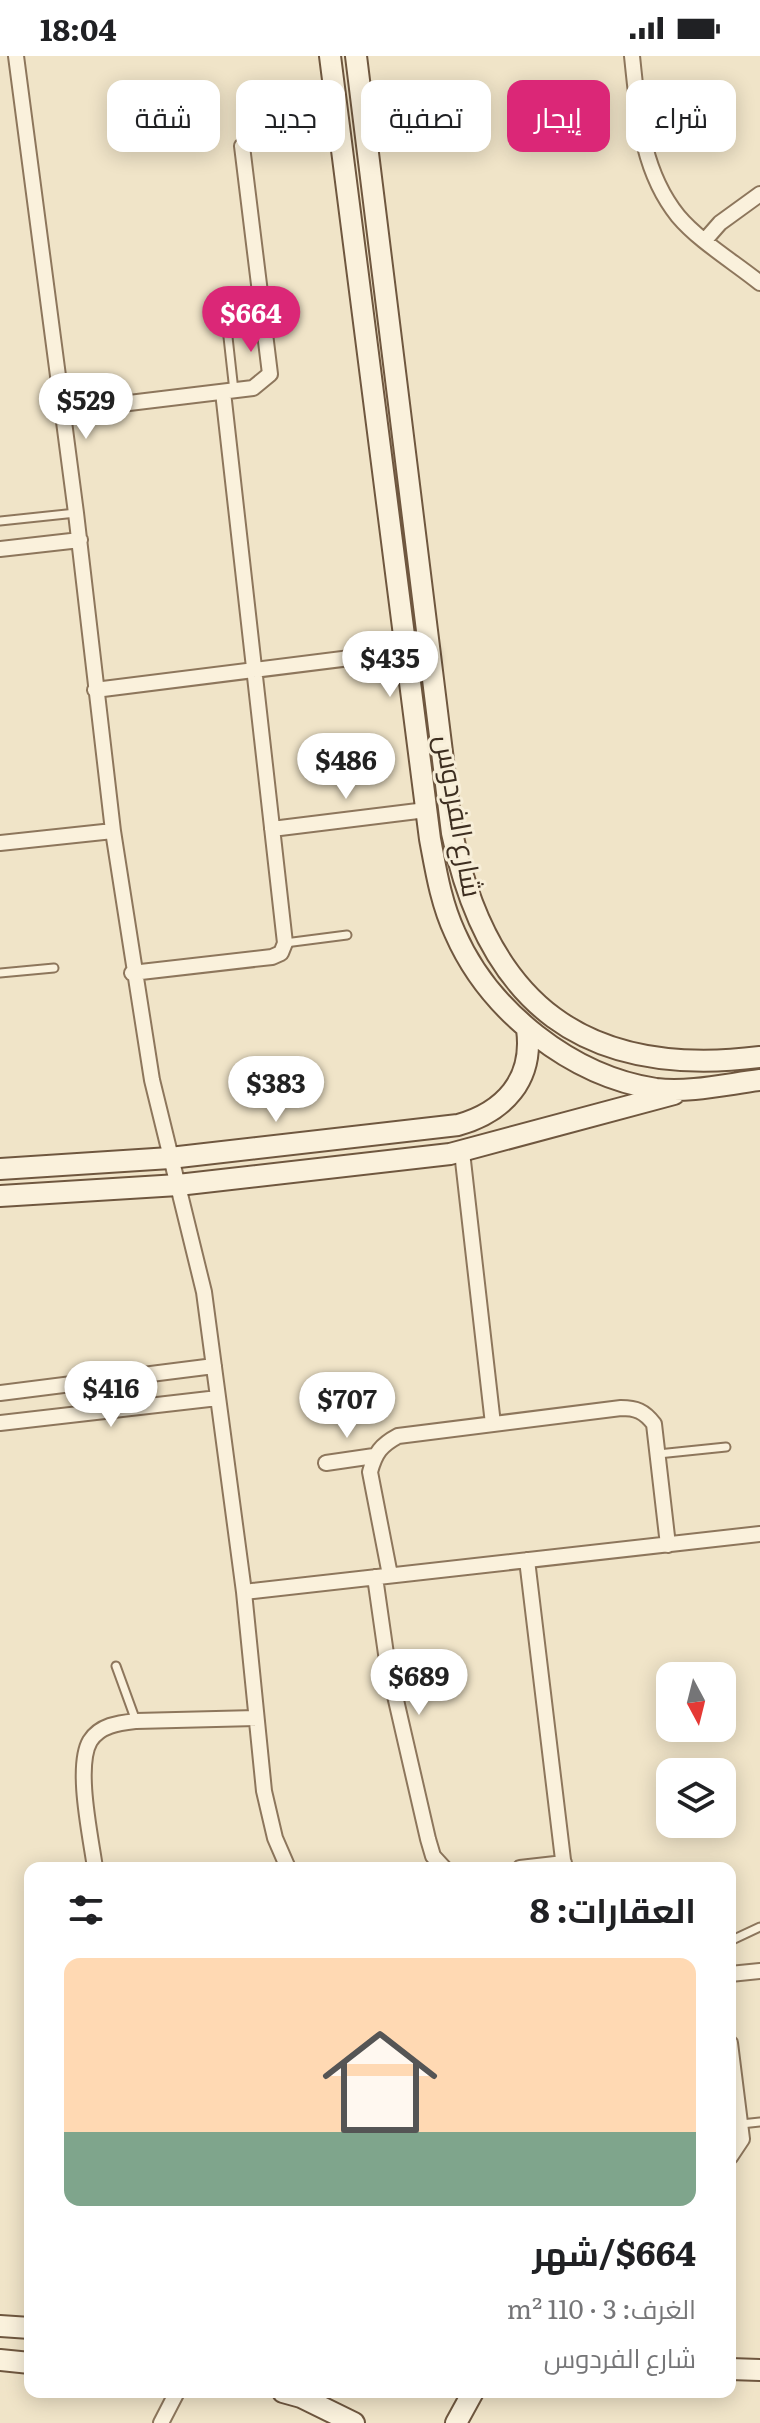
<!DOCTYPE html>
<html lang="ar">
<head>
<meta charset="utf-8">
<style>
	:root { --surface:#fff; --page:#f2f2f2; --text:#202124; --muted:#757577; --accent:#db2777 }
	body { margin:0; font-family:Literata,Cairo,serif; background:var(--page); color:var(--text); direction:rtl; height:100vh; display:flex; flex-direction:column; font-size:30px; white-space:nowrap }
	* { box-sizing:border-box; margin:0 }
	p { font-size:26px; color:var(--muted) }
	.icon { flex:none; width:44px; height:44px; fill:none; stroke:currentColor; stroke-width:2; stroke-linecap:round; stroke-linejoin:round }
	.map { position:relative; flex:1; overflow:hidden; direction:ltr }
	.details { position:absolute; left:24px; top:1806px; width:712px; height:536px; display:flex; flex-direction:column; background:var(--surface); border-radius:16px; box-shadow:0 4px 20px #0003; direction:rtl }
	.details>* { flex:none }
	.top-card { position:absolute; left:24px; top:24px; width:712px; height:72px; direction:rtl; display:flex; gap:16px }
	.needle { width:52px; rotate:173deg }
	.buttons { position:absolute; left:656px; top:1606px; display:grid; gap:16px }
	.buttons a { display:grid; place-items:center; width:80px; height:80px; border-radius:16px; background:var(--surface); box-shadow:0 4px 20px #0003; font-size:40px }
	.price { position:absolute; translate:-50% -68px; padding:0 18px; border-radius:28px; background:#fff; color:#222; font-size:26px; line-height:52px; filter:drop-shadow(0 2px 4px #0008) }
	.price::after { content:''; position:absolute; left:50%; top:48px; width:24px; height:18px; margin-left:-12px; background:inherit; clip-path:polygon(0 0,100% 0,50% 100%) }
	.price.active { background:var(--accent); color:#fff }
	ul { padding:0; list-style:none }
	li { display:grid; align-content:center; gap:16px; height:424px; padding:0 40px }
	li span { display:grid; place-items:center; height:248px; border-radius:16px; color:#555 }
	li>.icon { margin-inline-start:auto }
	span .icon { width:144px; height:144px; fill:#fffc; stroke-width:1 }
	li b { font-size:34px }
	h2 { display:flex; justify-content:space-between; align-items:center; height:96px; padding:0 40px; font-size:34px }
	.pill { padding:0 28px; border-radius:16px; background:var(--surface); box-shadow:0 4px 20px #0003; font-size:28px; line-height:72px }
	.pill.active { background:var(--accent); color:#fff }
	.status { display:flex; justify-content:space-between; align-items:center; height:56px; padding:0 40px; background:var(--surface); direction:ltr }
	.status svg { height:22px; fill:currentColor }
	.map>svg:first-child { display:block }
</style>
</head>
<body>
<div class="status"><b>18:04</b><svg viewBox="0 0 49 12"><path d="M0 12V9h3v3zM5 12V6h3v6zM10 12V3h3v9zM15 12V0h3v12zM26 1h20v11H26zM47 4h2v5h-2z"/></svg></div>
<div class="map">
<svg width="760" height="2367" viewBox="0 0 760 2367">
	<rect width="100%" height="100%" fill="#f0e4c8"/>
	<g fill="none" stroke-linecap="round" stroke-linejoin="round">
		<defs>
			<path id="lane" d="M228,281L234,335
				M0,465L76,457
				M285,887L347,879
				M0,917L54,912
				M658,1398L726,1391
				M116,1610L136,1665
				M730,1885L760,1871
				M741,2068L760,2066"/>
			<path id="street" d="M16,0L76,457L113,775
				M632,0C638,56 641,114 678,160C699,185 734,206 760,227
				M706,183L720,167L760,138
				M63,355L253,332L270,318L242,90
				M0,493L80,484
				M95,634L430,592
				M272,773L426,754
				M0,787L113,775L152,1024L204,1236L244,1536L264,1735L275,1782L288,1812
				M132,917L272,901L281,897L285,887L223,336
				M462,1096L493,1368
				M0,1337L214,1310
				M0,1367L218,1342
				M326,1407L374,1400
				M527,1504L564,1812
				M390,1519L370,1416C375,1397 381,1389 398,1380L621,1352C636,1352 644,1355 654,1368L668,1489
				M375,1521L387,1605L428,1783L433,1800L444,1812
				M244,1536L760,1478
				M95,1812C91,1782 75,1711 90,1685C100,1669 119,1667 136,1665L256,1662
				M520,1812L564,1807
				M730,1918L760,1915
				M730,1987L742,2083L730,2101
				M161,2367L177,2336"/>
			<path id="secondary" d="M330,0L430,783C436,815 441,847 455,877C489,955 571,1020 656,1033C690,1037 727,1028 760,1024
				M356,0L452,777C488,948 584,1023 760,1001
				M0,1113L170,1102L458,1069C504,1056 534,1024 527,973
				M0,1140L178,1129L450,1098L674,1038
				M0,2270L30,2272
				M0,2304L30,2307
				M730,2313L760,2314
				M283,2336L301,2341L354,2367
				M456,2367L473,2336"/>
		</defs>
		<use href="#lane" stroke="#8d765c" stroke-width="11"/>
		<use href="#street" stroke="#8d765c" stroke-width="18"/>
		<use href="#secondary" stroke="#6f573f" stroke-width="24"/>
		<use href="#lane" stroke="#faf1dc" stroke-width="7"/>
		<use href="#street" stroke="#faf1dc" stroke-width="14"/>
		<use href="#secondary" stroke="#faf1dc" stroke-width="20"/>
	</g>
	<g text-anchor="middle" stroke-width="6" stroke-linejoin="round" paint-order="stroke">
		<g font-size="28" fill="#3d2e20" stroke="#f7eed8">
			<text transform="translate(459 760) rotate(80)" y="10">شارع الفردوس</text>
		</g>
	</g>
</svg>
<div class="buttons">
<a><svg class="needle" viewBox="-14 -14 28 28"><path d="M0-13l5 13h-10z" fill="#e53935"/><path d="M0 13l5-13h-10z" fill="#757577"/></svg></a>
<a><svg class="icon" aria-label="layers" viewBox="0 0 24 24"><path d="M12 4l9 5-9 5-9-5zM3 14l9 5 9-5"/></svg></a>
</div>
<b class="price active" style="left:251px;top:298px">$664</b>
<b class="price" style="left:86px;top:385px">$529</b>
<b class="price" style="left:390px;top:643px">$435</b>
<b class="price" style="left:346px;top:745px">$486</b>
<b class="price" style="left:276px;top:1068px">$383</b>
<b class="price" style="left:111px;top:1373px">$416</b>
<b class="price" style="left:347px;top:1384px">$707</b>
<b class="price" style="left:419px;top:1661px">$689</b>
<div class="top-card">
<a class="pill">شراء</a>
<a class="pill active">إيجار</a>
<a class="pill">تصفية</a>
<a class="pill">جديد</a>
<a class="pill">شقة</a>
</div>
<section class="details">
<h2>العقارات: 8<svg class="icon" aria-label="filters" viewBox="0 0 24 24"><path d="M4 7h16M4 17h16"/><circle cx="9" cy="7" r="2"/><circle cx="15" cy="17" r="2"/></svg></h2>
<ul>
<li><span style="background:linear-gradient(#ffd9b3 70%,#7fa58c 0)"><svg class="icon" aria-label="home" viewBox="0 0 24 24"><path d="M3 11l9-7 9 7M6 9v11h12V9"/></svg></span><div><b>$664/شهر</b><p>الغرف: 3 · 110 m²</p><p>شارع الفردوس</p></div></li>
</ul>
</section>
</div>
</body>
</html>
